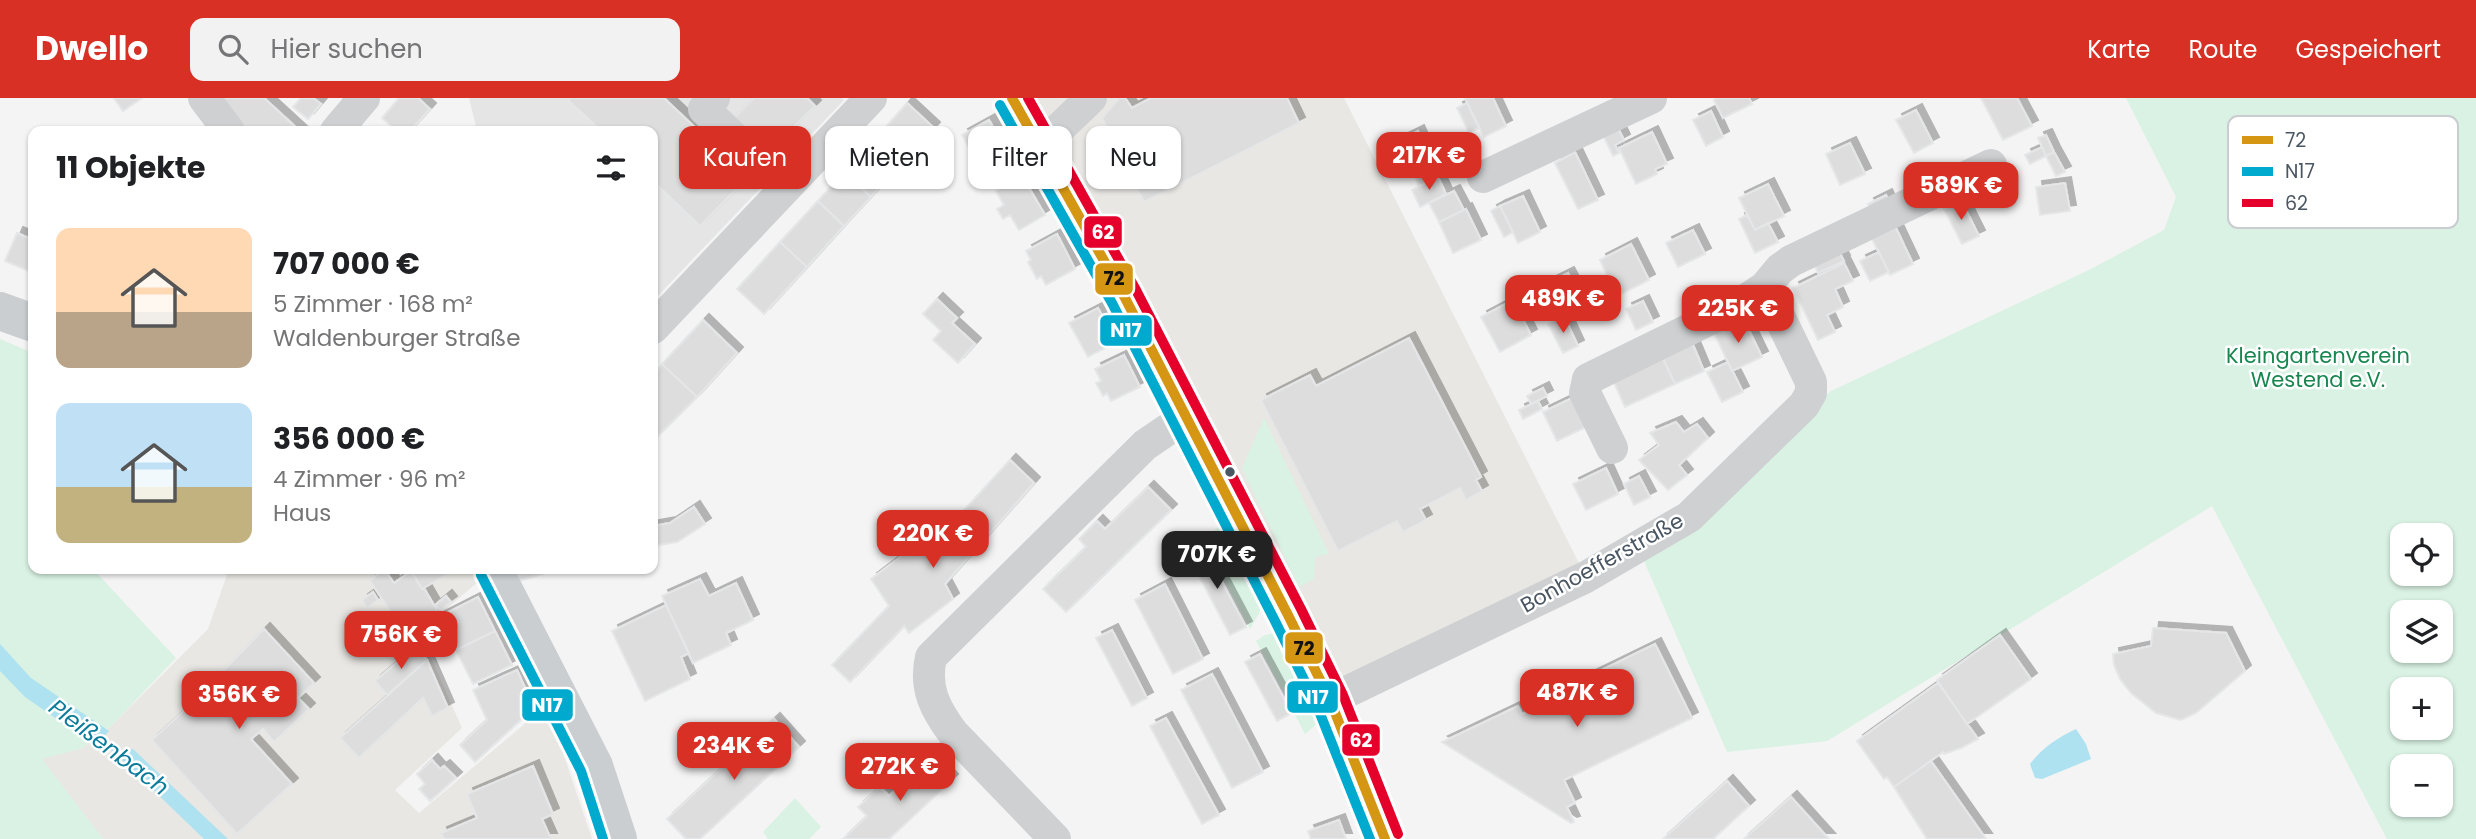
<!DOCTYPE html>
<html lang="de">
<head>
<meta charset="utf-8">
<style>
	:root { --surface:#fff; --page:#f2f2f2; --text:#202124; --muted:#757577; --accent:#d93025 }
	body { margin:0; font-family:Poppins,sans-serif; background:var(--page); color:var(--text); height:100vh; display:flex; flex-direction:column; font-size:26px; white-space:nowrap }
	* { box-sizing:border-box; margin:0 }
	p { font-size:23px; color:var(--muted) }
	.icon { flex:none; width:38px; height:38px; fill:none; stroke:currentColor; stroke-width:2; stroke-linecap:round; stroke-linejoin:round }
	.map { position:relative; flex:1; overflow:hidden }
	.sheet { position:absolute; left:28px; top:28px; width:630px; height:448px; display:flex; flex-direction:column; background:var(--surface); border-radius:14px; box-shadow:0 2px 5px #0004 }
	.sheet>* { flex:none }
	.guide { position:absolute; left:679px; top:28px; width:665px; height:63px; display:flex; gap:14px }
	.buttons { position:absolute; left:2390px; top:425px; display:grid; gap:14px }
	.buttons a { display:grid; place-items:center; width:63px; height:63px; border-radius:14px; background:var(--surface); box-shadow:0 2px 5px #0004; font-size:35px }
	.price { position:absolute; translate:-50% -60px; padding:0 16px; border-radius:14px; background:var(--accent); color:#fff; font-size:23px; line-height:46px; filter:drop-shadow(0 2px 4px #0008) }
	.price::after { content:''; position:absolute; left:50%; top:42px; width:21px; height:16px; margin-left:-10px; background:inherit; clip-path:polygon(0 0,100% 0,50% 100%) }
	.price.on { background:#222; color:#fff }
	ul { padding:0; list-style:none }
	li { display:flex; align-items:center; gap:21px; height:175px; padding:0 28px }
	li span { display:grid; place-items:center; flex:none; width:196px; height:140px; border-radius:14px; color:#555 }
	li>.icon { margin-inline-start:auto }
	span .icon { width:84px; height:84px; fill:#fffc; stroke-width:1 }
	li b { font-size:30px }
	h2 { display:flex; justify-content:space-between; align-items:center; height:84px; padding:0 28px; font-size:30px }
	.chip { padding:0 24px; border-radius:14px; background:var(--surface); box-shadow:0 2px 5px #0004; font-size:24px; line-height:63px }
	.chip.on { background:var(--accent); color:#fff }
	header { display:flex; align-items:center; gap:42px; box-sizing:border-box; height:98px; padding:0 35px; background:var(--accent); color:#fff }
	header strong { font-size:33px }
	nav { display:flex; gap:38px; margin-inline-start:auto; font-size:24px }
	.search { width:490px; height:63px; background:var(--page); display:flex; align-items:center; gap:18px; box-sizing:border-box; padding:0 24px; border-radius:14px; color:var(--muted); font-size:26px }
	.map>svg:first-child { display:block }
</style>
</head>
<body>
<header>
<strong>Dwello</strong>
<div class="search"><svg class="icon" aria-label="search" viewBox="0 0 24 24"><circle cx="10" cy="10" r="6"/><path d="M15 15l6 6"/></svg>Hier suchen</div>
<nav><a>Karte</a><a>Route</a><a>Gespeichert</a></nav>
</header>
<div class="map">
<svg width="2476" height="741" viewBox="0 0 2476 741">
	<defs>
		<filter id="shadow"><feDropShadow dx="6" dy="-6" stdDeviation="0" flood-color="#0004"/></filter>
	</defs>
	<rect width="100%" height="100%" fill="#f4f4f4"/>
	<path fill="#e8e7e3" d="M1034,0H1344L1586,479L1330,602L1040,49L1053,36Z
		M229,471H471L480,482L413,540L432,562L462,630L395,692L419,715L547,607L592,741H103L41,661L83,650L91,644L114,625L208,531Z"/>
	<path fill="#e6e5e6" d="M469,0H841L844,2L653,203V33H477Z"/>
	<path fill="#d9f2e3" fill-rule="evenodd" d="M2126,0H2476V741H2387L2212,408L1827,643L1727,654L1644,463L1831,293L2089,172L2164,132L2176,99ZM2403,438H2441V476H2403ZM2403,514H2441V553H2403ZM2403,592H2441V630H2403ZM2403,668H2441V707H2403Z
		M0,241L33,255V471H93L176,560L114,625L83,650L42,661L103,741H0Z
		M1264,320L1329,456L1315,459L1314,481L1299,489L1242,370Z
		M1221,427L1262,510L1250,531L1203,442Z
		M1276,535L1321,622L1305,636L1256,543L1265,537Z
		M795,700L821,729L809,741H768L763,734Z"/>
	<path fill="#aee2f0" d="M0,546L31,580L109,633L96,648L25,599L0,573Z
		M2076,631L2086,646L2091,661L2042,681L2035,680L2030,666C2042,650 2057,640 2076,631Z
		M128,651H133L228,741H204L122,662Z"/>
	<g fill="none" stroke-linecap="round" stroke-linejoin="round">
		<path stroke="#aee2f0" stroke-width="6" d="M95,636L128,662"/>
	</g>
	<path fill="#ddddde" stroke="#e5e6e7" stroke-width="2" filter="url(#shadow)" d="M114,0H142L123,13Z
		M224,0H264L300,33H242L220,3Z
		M301,0H313L321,6L308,21L293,9Z
		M399,0H418L430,11L410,33H396L382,20Z
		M571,0H664L726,59L730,54L753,74L700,128L653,83V33H601L568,2Z
		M754,0H807L815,8L764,59L729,25Z
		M1119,0H1125L1132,10L1151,0H1287L1299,25L1144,104L1102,20Z
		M1465,0H1493L1506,28L1484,39Z
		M1717,0H1749L1752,6L1723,20L1714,2Z
		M1981,0H2017L2032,28L2003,42Z
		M907,5L934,30L902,65L876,40Z
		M1467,5L1479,30L1469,35L1457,10Z
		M1916,12L1933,45L1914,55L1896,22Z
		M1711,13L1723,39L1706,48L1693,22Z
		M989,22L1011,61L984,76L962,37Z
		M1615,24L1624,42L1615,47L1619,55L1613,58L1600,31Z
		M1418,33L1433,67L1410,78L1394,45Z
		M1652,34L1667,66L1655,71L1657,76L1636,86L1619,50Z
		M2046,37L2054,54L2046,58L2038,40Z
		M876,40L902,65L871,99L844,74Z
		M1850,45L1865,76L1840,87L1826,56Z
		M2042,49L2046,58L2030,66L2025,57Z
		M1575,54L1598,102L1578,111L1555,65Z
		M2054,54L2065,74L2056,78L2046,58Z
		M1431,68L1437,80L1419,88L1414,76Z
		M844,74L871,99L844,128L818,103Z
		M1022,78L1045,117L1019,132L1010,117L1003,121L997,111L1004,107L996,93Z
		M1438,79L1446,96L1420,109L1412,92Z
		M2065,85L2070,113L2040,117L2036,89Z
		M1768,86L1784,118L1755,132L1739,100Z
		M1454,93L1464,112L1439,124L1429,105Z
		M1886,97L1890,106L1873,115L1868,106Z
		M1523,98L1540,134L1518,145L1500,108Z
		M1961,102L1979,138L1962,146L1944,111Z
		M818,103L844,128L807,169L780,144Z
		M1500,108L1513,134L1504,139L1491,113Z
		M1466,111L1481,142L1453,155L1439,124Z
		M1747,117L1755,132L1768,125L1778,144L1755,155L1739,121Z
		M1896,130L1913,166L1890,177L1872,141Z
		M1693,132L1705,156L1678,169L1666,145Z
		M17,135L33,142V175L5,163Z
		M1057,136L1075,171L1046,187L1041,178L1037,181L1028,164L1031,162L1026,153Z
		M780,144L807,169L764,216L737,191Z
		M1631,146L1649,182L1617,198L1600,162Z
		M1836,148L1844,163L1818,175L1811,160Z
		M1879,154L1889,174L1870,183L1860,163Z
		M1844,165L1853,183L1835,191L1843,209L1827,217L1835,234L1818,242L1793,190Z
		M1568,175L1585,207L1559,221L1542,188Z
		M937,201L957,220L952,225L975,246L958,265L933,242L941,233L923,216Z
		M1513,202L1531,237L1500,254L1481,219Z
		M1643,203L1653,224L1636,232L1626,211Z
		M1098,210L1116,244L1088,259L1069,225Z
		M1564,218L1578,248L1563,255L1548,226Z
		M1743,220L1762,259L1732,273L1714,235Z
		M703,222L737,255L697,299L662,266Z
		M1409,240L1481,379L1476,382L1482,393L1466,402L1460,390L1420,411L1426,422L1403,434L1397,423L1338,453L1261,302L1310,277L1316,288Z
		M1691,242L1704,273L1675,286L1661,256Z
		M1661,256L1675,286L1625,309L1611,278Z
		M1124,257L1140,289L1111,303L1107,295L1103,298L1096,285L1101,283L1095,271Z
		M1728,264L1743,294L1722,304L1707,274Z
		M662,266L697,299L657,339L653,335V277Z
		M1543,290L1547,298L1531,306L1527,298Z
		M1574,299L1588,328L1557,343L1543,314Z
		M1538,303L1542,311L1523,321L1519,312Z
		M1676,324L1684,334L1697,326L1708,340L1679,367L1687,377L1668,392L1639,362L1659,347L1650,335Z
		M1010,362L1034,385L945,486L953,501L909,535L904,528L850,584L832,567L889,508L871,481L915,448L922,458Z
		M1606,370L1618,396L1586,412L1573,386Z
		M1639,378L1650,399L1634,407L1624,386Z
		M1148,389L1171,412L1066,514L1043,491L1086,449L1079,441L1097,423L1105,431Z
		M694,409L705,426L677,444L653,448V428L670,425Z
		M1203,448L1246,529L1230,537L1188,457Z
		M384,471L394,485L411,473L422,491L424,490L438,514L408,539L370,483Z
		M410,471H450L452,473L422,491Z
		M515,471H548L549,474L519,483Z
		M700,481L709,498L736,485L753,522L726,535L731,547L693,565L662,498Z
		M1165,486L1203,561L1173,576L1135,502Z
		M373,494L378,502L367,510L362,502Z
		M446,498L451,504L440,512L435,507Z
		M478,499L495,533L456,552L439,519Z
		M666,507L689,555L681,559L690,581L645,603L612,533Z
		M2153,530L2226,535L2245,573L2196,615L2181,622L2156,615L2131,595L2120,581L2114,567L2113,556L2151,548Z
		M264,531L314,585L298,600L309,611L274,644L263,631L251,641L292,686L237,736L152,642L188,609Z
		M1112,532L1147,600L1132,608L1096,540Z
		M495,533L512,567L473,586L456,552Z
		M2000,537L2031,581L1967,626L1937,582Z
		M1655,546L1692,620L1564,682L1575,705L1567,709L1574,724L1571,725L1442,644L1518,608L1522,616L1530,612L1528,608Z
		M415,549L427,562L387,597L375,583Z
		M1260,556L1292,615L1277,623L1245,564Z
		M427,562L448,610L432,618L423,600L359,660L340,640Z
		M517,572L534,610L475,664L460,647L487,622L473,592Z
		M1212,576L1263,674L1232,690L1181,592Z
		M1938,585L1978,641L1961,650L1944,656L1943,654L1894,689L1887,679L1884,681L1857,643Z
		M1166,620L1219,717L1202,726L1150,628Z
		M774,621L799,649L700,741H686L667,721Z
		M931,659L952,682L889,741H843L867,718L858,709L880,689L889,698Z
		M432,662L440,671L444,668L456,680L430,703L419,691L425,686L417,676Z
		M1931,663L1986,741H1927L1894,689Z
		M533,668L553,716L542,721L551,741H444L441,735L477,720L467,696Z
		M1727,683L1749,708L1713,741H1663Z
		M1791,699L1829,741H1744Z
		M1339,722L1346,741H1311L1308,733Z"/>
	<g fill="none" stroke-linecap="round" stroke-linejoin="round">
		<path stroke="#ced0d2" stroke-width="32" d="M204,0L229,33
			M714,0L704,11L769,74
			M1012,0L1124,198L1288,517L1330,602L1385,741
			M336,33L364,0
			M1040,49L1091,0
			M1483,79L1651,0
			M653,230L871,0
			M1612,350L1585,295L1588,281L1735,209L1765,189L1780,171L1791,163L1991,67
			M1330,602L1586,479L1689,419L1804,307L1811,295V284L1765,189
			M1055,741L953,635C935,611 924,590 931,559L1145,347L1186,319"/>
		<path stroke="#caced1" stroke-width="38" d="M0,213L33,225
			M493,471L594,668L618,741"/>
		<defs>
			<path id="bus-1" d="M1012,0L1124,198L1288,517L1330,602L1385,741"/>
			<path id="bus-2" d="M1000,7L1112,205L1275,523L1317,608L1370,741
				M481,477L581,673L603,741"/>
			<path id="bus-3" d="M1028,0L1136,192L1301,511L1343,597L1398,736"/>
		</defs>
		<use href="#bus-1" stroke="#fff" stroke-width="16"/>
		<use href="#bus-2" stroke="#fff" stroke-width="16"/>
		<use href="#bus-3" stroke="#fff" stroke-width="16"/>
		<use href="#bus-1" stroke="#d49613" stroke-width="10"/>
		<use href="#bus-2" stroke="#00a9ce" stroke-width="10"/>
		<use href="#bus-3" stroke="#e4002b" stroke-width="10"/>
	</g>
	<circle fill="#4a5661" stroke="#fff" stroke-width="2.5" cx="1230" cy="374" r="6"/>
	<g text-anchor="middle" stroke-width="5" stroke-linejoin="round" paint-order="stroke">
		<g font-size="21" fill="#17864f" stroke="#fff">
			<text x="2318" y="265">Kleingartenverein<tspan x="2318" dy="24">Westend e.V.</tspan></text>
		</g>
		<g font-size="21" fill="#4a5661" stroke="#fff">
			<text transform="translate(1602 465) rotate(-29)" y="7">Bonhoefferstraße</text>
		</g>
		<g font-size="23" font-style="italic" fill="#0c7c9b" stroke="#fff">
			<text transform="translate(109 649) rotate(37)" y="8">Pleißenbach</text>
		</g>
	</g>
	<rect x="2228" y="18" width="230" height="112" rx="10" fill="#fff" stroke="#c9ccd0" stroke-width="2"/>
	<rect x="2242" y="38" width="31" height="8" fill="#d49613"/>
	<rect x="2242" y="69" width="31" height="9" fill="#00a9ce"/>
	<rect x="2242" y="101" width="31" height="8" fill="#e4002b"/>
	<g font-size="19" fill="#4a5661">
		<text x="2285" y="49">72</text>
		<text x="2285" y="80">N17</text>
		<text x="2285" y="112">62</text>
	</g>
	<g stroke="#fff" stroke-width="2.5">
		<rect x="1083" y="117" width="40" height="34" rx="7" fill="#e4002b"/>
		<rect x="1094" y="164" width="40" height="34" rx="7" fill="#d49613"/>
		<rect x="1099" y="216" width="54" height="33" rx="7" fill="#00a9ce"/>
		<rect x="1284" y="533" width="40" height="34" rx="7" fill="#d49613"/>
		<rect x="1286" y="582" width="53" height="34" rx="7" fill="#00a9ce"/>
		<rect x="521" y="590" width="53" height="34" rx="7" fill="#00a9ce"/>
		<rect x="1341" y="625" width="40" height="34" rx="7" fill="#e4002b"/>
	</g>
	<g font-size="19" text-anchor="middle" font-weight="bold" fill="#fff">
		<text x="1103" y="141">62</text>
		<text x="1126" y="239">N17</text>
		<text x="1313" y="606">N17</text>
		<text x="547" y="614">N17</text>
		<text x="1361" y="649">62</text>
	</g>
	<g font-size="19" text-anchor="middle" font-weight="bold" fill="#111">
		<text x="1114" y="187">72</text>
		<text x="1304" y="557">72</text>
	</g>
</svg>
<div class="buttons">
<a><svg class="icon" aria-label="locate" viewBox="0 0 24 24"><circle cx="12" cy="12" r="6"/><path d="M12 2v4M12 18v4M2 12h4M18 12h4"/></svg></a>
<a><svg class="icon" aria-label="layers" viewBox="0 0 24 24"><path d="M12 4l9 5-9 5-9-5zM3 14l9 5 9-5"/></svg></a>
<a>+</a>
<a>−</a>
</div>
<b class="price" style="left:1429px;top:94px">217K €</b>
<b class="price" style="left:1961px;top:124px">589K €</b>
<b class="price" style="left:1563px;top:237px">489K €</b>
<b class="price" style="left:1738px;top:247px">225K €</b>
<b class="price" style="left:933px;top:472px">220K €</b>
<b class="price on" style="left:1217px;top:493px">707K €</b>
<b class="price" style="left:401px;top:573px">756K €</b>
<b class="price" style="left:1577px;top:631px">487K €</b>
<b class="price" style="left:239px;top:633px">356K €</b>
<b class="price" style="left:734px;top:684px">234K €</b>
<b class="price" style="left:900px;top:705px">272K €</b>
<div class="guide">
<a class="chip on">Kaufen</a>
<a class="chip">Mieten</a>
<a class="chip">Filter</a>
<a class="chip">Neu</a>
</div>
<section class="sheet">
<h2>11 Objekte<svg class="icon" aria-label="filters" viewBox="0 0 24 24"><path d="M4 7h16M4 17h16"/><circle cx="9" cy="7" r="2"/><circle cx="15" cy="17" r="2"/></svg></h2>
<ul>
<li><span style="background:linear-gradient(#ffd9b3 60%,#b9a48a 0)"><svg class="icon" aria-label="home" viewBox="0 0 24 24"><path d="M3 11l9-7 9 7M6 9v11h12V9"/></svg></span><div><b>707 000 €</b><p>5 Zimmer · 168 m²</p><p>Waldenburger Straße</p></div></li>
<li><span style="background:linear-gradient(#bfe0f5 60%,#c2b280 0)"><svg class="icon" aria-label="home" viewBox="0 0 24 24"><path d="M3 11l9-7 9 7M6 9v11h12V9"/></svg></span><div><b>356 000 €</b><p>4 Zimmer · 96 m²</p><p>Haus</p></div></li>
</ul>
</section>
</div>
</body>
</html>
